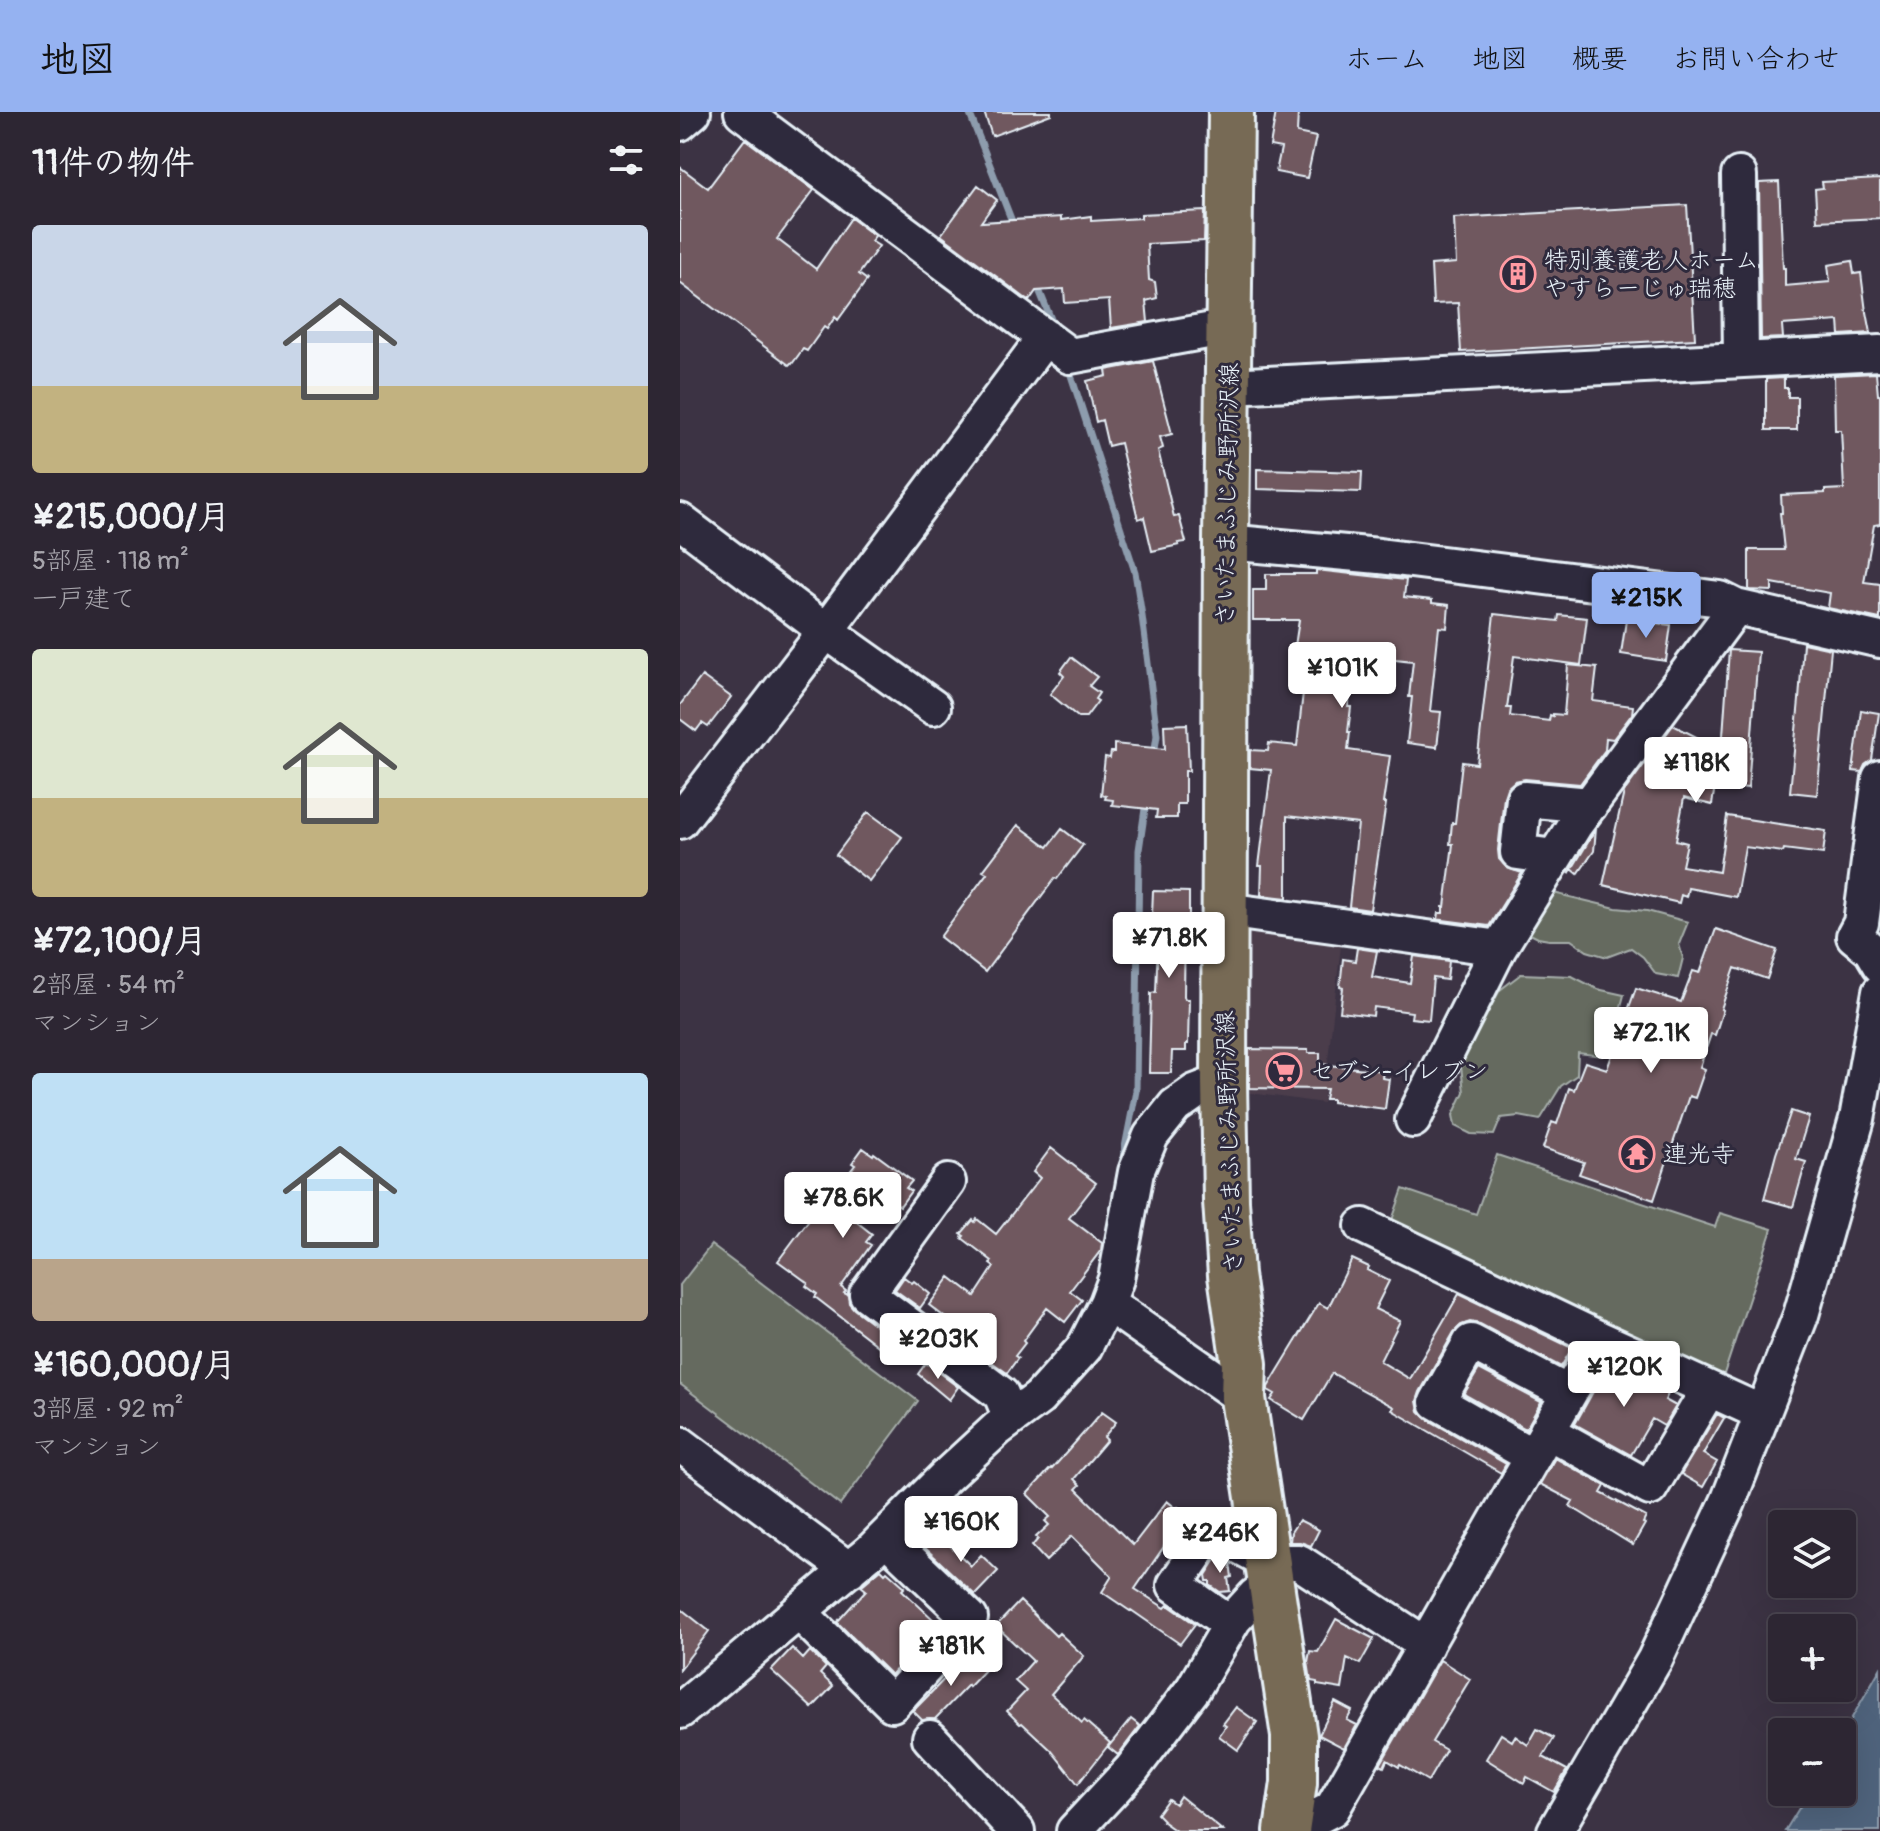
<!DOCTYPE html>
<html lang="ja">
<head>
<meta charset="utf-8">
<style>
	:root { --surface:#2d2633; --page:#352e3b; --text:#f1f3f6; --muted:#a7a5ac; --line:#48434e; --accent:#95b2f1 }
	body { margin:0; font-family:Pangolin,"Klee One",sans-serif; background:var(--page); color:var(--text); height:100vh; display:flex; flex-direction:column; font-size:30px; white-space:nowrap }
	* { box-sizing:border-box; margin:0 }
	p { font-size:26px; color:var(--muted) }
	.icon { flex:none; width:44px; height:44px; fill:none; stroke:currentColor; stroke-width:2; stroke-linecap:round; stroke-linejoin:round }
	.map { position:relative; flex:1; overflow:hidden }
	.side { display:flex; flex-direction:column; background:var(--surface); width:680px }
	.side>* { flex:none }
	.fabs { position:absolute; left:1088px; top:1398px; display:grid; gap:16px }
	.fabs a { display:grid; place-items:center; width:88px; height:88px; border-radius:8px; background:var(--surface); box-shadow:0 8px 32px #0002,0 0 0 2px var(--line); font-size:40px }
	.price { position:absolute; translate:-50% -68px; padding:0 18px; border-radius:8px; background:#fff; color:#222; font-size:26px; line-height:52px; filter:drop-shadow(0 2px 4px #0008) }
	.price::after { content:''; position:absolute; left:50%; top:48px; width:24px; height:18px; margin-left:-12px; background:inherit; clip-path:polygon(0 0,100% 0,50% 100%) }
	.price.selected { background:var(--accent); color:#111 }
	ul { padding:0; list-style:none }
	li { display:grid; align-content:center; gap:16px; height:424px; padding:0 32px }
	li span { display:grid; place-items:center; height:248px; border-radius:8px; color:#555 }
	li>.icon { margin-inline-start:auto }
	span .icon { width:144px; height:144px; fill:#fffc; stroke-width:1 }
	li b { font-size:34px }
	h2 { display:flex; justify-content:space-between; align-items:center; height:96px; padding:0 32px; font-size:34px }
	header { display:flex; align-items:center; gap:48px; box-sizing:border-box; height:112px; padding:0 40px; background:var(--accent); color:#111 }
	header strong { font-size:38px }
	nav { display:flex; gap:44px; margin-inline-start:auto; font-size:28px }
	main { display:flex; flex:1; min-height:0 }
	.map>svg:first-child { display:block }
</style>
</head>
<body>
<header>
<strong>地図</strong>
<nav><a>ホーム</a><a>地図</a><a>概要</a><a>お問い合わせ</a></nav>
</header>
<main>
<section class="side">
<h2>11件の物件<svg class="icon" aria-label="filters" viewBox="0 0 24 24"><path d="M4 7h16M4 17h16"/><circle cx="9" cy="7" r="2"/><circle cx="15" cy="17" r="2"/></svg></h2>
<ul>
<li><span style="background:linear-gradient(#c9d6e8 65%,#c2b280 0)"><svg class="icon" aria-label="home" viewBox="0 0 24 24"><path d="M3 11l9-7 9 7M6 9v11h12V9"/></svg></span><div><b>¥215,000/月</b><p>5部屋 · 118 m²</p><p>一戸建て</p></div></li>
<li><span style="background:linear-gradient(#dfe7d0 60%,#c2b280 0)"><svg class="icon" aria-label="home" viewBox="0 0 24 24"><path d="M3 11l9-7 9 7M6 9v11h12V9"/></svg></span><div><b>¥72,100/月</b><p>2部屋 · 54 m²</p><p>マンション</p></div></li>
<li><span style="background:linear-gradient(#bfe0f5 75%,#b9a48a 0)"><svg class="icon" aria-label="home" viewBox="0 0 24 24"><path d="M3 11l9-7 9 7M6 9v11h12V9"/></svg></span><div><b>¥160,000/月</b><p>3部屋 · 92 m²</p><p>マンション</p></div></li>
</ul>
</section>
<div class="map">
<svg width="1200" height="1719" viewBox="0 0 1200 1719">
	<rect width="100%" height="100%" fill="#3c3344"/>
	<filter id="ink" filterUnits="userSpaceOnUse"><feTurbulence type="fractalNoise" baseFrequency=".0125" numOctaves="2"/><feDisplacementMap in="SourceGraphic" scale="16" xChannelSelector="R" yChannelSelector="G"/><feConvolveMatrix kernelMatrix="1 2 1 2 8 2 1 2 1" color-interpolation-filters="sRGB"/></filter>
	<g filter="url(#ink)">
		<path fill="#4c3e4c" d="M563,808L662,824L643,991L564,980Z"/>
		<path fill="#656b5e" stroke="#a6aeab" stroke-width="2" d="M865,779L936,796L967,799L1008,810L999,832L1003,846L998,866L976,862L963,845L951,836L927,845L907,839L891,828H869L858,826L844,819Z
			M841,862L892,864L917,877L944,883L934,921L923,944L898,941L897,963L881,974L860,1008L839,1004L821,1006L814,1023L791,1022L775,1014L773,1003L784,980L781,954L789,934L820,878Z
			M817,1043L1035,1115L1040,1101L1092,1117L1041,1271L711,1111L723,1077L796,1102Z
			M31,1133L238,1289L160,1393L0,1272V1173Z"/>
		<path fill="#50647b" stroke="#8d9cad" stroke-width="2" d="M1200,1557V1719H1105L1129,1680H1162V1623Z"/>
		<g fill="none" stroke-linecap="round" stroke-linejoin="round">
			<path stroke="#8d9cad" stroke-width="7" d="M289,0L335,117
				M357,173L375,217
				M387,251L455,460L462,504L477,623L474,643
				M441,1056L456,979L459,738L466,690"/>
		</g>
		<path fill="#70595f" stroke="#e8f1f8" stroke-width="2" d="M304,0H371V2L312,24Z
			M596,0H618L617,21L636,25L627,66L596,60L601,36L590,34Z
			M65,27L134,78L97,127L136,157L171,106L195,124L191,129L199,134L179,162L187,168L158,208L155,205L147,217L144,215L127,239L123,237L112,252L111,251L109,253L0,171V55L28,76Z
			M1200,67V106L1137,109L1135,77L1143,76L1142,70Z
			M1099,70L1103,156H1105V174L1150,170L1148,153L1172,149L1174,162L1181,161L1186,200H1187L1191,221L1160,223L1159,209L1102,213L1103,226L1081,227L1079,71Z
			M298,73L317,88L301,110L381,105V108L411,104V109L461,106V102L525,99L524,129L467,132L469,168L475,170L477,186L466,189L468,210L431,216L429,188L385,191L384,177L356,179L349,189L261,123Z
			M1007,93L1015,227L781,240L778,191L753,192L751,153L776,151L774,106Z
			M473,249L492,322L480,325L483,336L478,338L494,405L499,404L506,430L498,431L499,433L472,439L464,405L458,407L440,331L428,334L422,308L416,310L407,269L427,264L426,258Z
			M1196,261L1198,283H1200V412L1194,413L1184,470L1200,472V507L1148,496L1150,481L1092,471V479L1069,478V438H1104L1100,401H1102L1101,383L1145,381V378L1164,377L1161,318H1155L1154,263Z
			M1104,266V276H1108V285H1117V318H1086V267Z
			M577,357L682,360L681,380L577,377Z
			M636,458L726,468L724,485L752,488V491L769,493L767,516L759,515L750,599L761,600L757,635L727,631L732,585H729L733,549L678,543L668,595H671L668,620H670L668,638L710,644L703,691H706L690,798L669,795L678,712L607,704V786L581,783L582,754H579L591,658L570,656V638L588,639L589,631L617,634L628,536L615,534L619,508H573V478H586V462H636Z
			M814,502L878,509L879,503L907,506L901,553L834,544L827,596H831L830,604L869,609L870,603L873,604V602L884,603L888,553L917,556L913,589L953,594L952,602L933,627L926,626L925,638L900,672L845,667L835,669L827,676L824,685L818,738L819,747L827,756L842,761L809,814L755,807H758L759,801H763V795H765L773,732H770L772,711H775L782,650L797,652Z
			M946,508L991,513L986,549L941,542Z
			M1123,531L1151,537L1137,683L1110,680L1119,588Z
			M1049,538L1078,540L1068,676L1035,673L1032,693L1004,686L996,728L1007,731L1002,754L1039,760L1047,704L1146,719L1143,742L1104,737L1103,740L1065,735L1056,785L1008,776L1006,785L1001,783L999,791L923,773L944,680L993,613L1042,638Z
			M391,545L417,565L409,574L419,581L415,587L418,589L406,605H398L370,582L384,564L380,560Z
			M22,564L51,585L28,615L22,611L16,619L0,607V593Z
			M1181,598L1199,601L1192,648L1185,653L1182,660L1173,659Z
			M507,612L509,659H505V692H497V706H476L477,698L432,693L433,688L425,687L426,684L421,683L425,645L430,646L431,640H434V632L485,637L484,613Z
			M188,700L222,725L189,769L156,743Z
			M338,713L368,735L382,717L403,733L377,767L375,766L305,860L260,825L307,761L303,759Z
			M916,717L914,739L898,762L892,757L889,762Z
			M473,779L509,780V808H505L504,884L505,887H509L508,932H506V939H492L491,961H469L471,881L476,880L478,829H472L471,826Z
			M1036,817L1097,838L1087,867L1055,856L1041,897L1043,898L1035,923L1031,922L1020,955L1025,957L1015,986L1009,984L974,1088L899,1062L904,1050L863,1036L872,1010L877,1012L889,976L894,978L905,950L927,957L956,876L1001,890L1013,859L1020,861Z
			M677,836L697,839L692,865L730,871L734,844L769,849L767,868L753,866L749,908L731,906L732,900L694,895L693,904L660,900L663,876L660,875L663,847L675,849Z
			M569,937L628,938V941H640V952L703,959L702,966L709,967L705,997L652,990V987H645L647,977L569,976Z
			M1111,999L1129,1005L1116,1047L1126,1050L1113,1095L1084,1087L1096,1042Z
			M183,1036L193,1043L194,1041L232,1069L226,1076L231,1079L220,1094L185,1069L163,1099L192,1122L186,1130L191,1133L161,1175L166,1179L164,1181L168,1183L169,1191L174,1197L210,1224L201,1236L135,1185L137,1182L126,1174L128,1171L98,1149L145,1086L148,1088L175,1053L172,1051Z
			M371,1036L416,1071L389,1106L422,1131L421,1138L390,1179L402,1188L385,1210L367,1196L343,1229L345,1231L335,1244L338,1246L327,1261L295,1238L299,1232L249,1193L270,1165L295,1184L314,1155L310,1152L312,1149L282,1126L284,1124L281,1122L293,1108L295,1110L297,1107L316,1122L360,1066L353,1060Z
			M672,1147L689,1155L687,1158L709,1169L695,1197L720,1209L700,1249L730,1267L779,1182L892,1236L881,1255L800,1212L790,1210L781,1213L774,1220L740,1280L737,1289L739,1299L747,1307L826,1352L821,1361L712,1298L714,1295L652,1261L624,1308L591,1288L595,1282L588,1278V1275L639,1191L648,1196Z
			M224,1165L232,1171L234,1169L250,1182L240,1196L215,1178Z
			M246,1251L278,1275L269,1288L238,1262Z
			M928,1253L989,1280L985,1288L996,1294L984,1314L972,1307L951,1343L895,1312Z
			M799,1257L861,1290L846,1317L784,1282Z
			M422,1300L436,1310L424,1325L427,1328L394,1367L400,1373L396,1377L453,1433L487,1389L496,1396L498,1395L515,1407L502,1426L494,1420L455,1477L485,1496L488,1493L515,1512L500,1532L451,1498L450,1499L422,1480L432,1464L392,1424L366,1449L352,1434L358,1427L356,1425L369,1413L365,1409L370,1405L347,1382L371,1356L372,1357Z
			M1037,1302L1044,1306L1023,1342L1037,1350L1023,1375L1001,1362Z
			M875,1346L925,1374L921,1381L966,1405L963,1411L965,1412L953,1433L890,1394L893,1389L860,1372Z
			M619,1408L639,1418L631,1434L620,1430H610L611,1420Z
			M255,1419L291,1454L301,1443L318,1459L295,1483L242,1433Z
			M539,1443L550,1451L552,1465L548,1466L550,1479L540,1480L530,1473V1469H527L526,1463Z
			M201,1457L205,1461L207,1459L225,1475L222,1478L255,1509L245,1520L248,1523L211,1563L157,1510L186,1478L181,1474Z
			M340,1489L376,1524L379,1521L404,1544L371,1582L402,1611L404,1608L430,1631L398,1672L371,1638L342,1611L340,1612L327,1599L346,1579L335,1569L353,1549L316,1514Z
			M0,1496L29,1519L0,1557Z
			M656,1507L694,1527L680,1552L667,1546L662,1577L637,1573V1570L631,1569L628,1550L630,1539L638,1540Z
			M112,1536L123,1547L130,1539L146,1555L140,1562L153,1574L132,1596L91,1558Z
			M291,1540L307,1556L289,1575L288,1573L255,1607L242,1608L233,1599Z
			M760,1548L790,1567L752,1630L766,1638L748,1669L720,1653L719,1655L707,1648L704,1655L700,1653Z
			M655,1590L672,1599L667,1608L677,1613L664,1636L639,1623Z
			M556,1595L577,1610L558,1638L539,1624L546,1614L543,1612Z
			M451,1607L460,1614L438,1643L428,1635Z
			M857,1617L874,1626L863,1645L887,1658L874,1680L847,1665L844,1671L806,1647L821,1622L832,1629L835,1624L848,1633Z
			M500,1684L543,1719H496L482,1709L483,1708L477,1702L488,1687L495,1692Z"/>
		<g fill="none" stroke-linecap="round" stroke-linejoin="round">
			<defs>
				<path id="minor" d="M62,0L390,244L549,215
					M0,11L13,0
					M1059,63L1061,247
					M549,274L1200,241
					M0,409L146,519L253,595
					M546,430L699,444L1040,487L1056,495L1200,528
					M1200,666L1181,811L1174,824L1191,838L1200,853
					M0,709L146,519L365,225
					M874,745L838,740L844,687L910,693
					M545,798L819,836L894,714L1056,495
					M733,1008L819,836
					M268,1070L187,1182L321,1282L331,1306
					M683,1114L920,1227L1082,1301
					M427,1191L563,1286
					M867,1319L970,1376L1029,1277
					M0,1332L169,1458
					M852,1344L757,1290L791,1230L888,1281
					M119,1500L212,1592L290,1506L205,1425
					M550,1512L495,1473L534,1415L563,1436L589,1450H619L746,1533
					M0,1599L191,1439L265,1365L317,1317L359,1286L404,1236L427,1191L436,1167L456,1060L471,1024L495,994L515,980L544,969
					M250,1626L337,1719
					M609,1705L633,1707L652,1697L920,1227
					M394,1719L452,1657L513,1577L554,1507L575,1484L591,1471
					M875,1719L975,1547L1048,1390L1121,1203L1177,1007L1200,880"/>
				<path id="major" d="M551,0L546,430L544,969L546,1089L551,1163L564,1252L563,1286L614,1624V1671L607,1719"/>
			</defs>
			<use href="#minor" stroke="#e8f1f8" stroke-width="40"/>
			<use href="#major" stroke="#e8f1f8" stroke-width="50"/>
			<use href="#minor" stroke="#2f2a3d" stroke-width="34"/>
			<use href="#major" stroke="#776a54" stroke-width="44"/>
		</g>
	</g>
	<defs>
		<symbol id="building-ring" viewBox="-11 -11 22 22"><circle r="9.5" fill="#2f2a3d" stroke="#ff9aa2" stroke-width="1.5"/><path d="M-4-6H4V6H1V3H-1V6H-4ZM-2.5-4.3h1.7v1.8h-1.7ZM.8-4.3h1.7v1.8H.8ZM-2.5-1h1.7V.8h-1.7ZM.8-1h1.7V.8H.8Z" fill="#ff9aa2"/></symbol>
		<symbol id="supermarket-ring" viewBox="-11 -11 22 22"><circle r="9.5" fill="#2f2a3d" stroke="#ff9aa2" stroke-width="1.5"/><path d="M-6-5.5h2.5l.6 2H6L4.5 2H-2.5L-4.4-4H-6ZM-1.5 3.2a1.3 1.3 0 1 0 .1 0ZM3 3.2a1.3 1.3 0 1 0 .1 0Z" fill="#ff9aa2"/></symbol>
		<symbol id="temple-ring" viewBox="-11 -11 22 22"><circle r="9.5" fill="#2f2a3d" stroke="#ff9aa2" stroke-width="1.5"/><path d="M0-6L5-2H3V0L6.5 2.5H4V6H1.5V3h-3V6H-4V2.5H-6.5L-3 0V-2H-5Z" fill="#ff9aa2"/></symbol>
	</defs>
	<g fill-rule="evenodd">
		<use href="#building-ring" x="818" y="142" width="40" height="40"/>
		<use href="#supermarket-ring" x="584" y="939" width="40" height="40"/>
		<use href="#temple-ring" x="937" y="1022" width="40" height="40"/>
	</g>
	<g text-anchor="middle" stroke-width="6" stroke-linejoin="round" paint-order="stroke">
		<g font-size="24" fill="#e8f1f8" stroke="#2f2a3d" text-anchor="start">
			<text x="864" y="156">特別養護老人ホーム<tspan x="864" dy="28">やすらーじゅ瑞穂</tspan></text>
			<text x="630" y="967">セブン-イレブン</text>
			<text x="983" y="1050">連光寺</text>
		</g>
		<g font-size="24" fill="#e8f1f8" stroke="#2f2a3d">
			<text transform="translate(547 382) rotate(-89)" y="8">さいたまふじみ野所沢線</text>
			<text transform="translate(549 1030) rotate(-92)" y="8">さいたまふじみ野所沢線</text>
		</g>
	</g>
</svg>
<div class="fabs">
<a><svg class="icon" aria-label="layers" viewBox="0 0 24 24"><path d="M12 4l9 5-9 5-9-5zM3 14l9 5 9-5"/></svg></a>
<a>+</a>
<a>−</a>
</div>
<b class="price selected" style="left:966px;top:528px">¥215K</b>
<b class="price" style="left:662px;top:598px">¥101K</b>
<b class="price" style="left:1016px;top:693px">¥118K</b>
<b class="price" style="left:489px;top:868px">¥71.8K</b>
<b class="price" style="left:971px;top:963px">¥72.1K</b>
<b class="price" style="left:163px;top:1128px">¥78.6K</b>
<b class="price" style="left:258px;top:1269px">¥203K</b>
<b class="price" style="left:944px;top:1297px">¥120K</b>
<b class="price" style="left:281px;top:1452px">¥160K</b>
<b class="price" style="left:540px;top:1463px">¥246K</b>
<b class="price" style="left:271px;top:1576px">¥181K</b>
</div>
</main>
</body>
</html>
